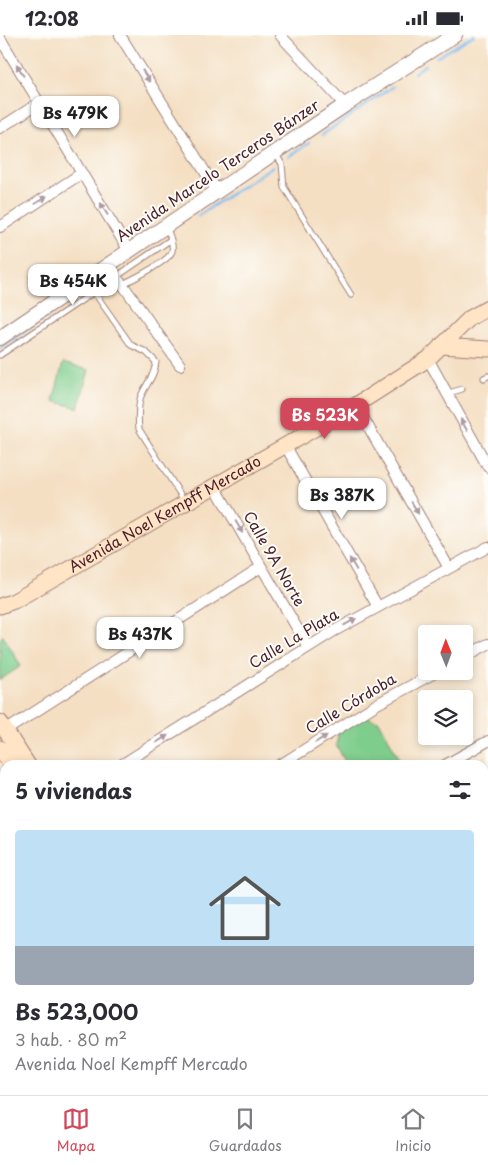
<!DOCTYPE html>
<html lang="es">
<head>
<meta charset="utf-8">
<style>
	:root { --surface:#fff; --page:#f2f2f3; --text:#2b2b33; --muted:#7c7c81; --line:#e1e1e2; --accent:#d1495b }
	body { margin:0; font-family:"Playpen Sans",sans-serif; background:var(--page); color:var(--text); height:100vh; display:flex; flex-direction:column; font-size:19px; white-space:nowrap }
	* { box-sizing:border-box; margin:0 }
	p { font-size:16px; color:var(--muted) }
	.icon { flex:none; width:28px; height:28px; fill:none; stroke:currentColor; stroke-width:2; stroke-linecap:round; stroke-linejoin:round }
	.map { position:relative; flex:1; overflow:hidden }
	.sheet { position:absolute; left:0px; top:725px; width:489px; height:335px; display:flex; flex-direction:column; background:var(--surface); border-radius:15px 15px 0 0; box-shadow:0 2px 8px #0003 }
	.sheet>* { flex:none }
	.needle { width:32px; rotate:359deg }
	.controls { position:absolute; left:418px; top:590px; display:grid; gap:10px }
	.controls a { display:grid; place-items:center; width:55px; height:55px; border-radius:5px; background:var(--surface); box-shadow:0 2px 8px #0003; font-size:25px }
	.price { position:absolute; translate:-50% -42px; padding:0 11px; border-radius:10px; background:#fff; color:#222; font-size:16px; line-height:32px; filter:drop-shadow(0 1px 2px #0008) }
	.price::after { content:''; position:absolute; left:50%; top:30px; width:15px; height:11px; margin-left:-8px; background:inherit; clip-path:polygon(0 0,100% 0,50% 100%) }
	.price.current { background:var(--accent); color:#fff }
	ul { padding:0; list-style:none }
	li { display:grid; align-content:center; gap:10px; height:265px; padding:0 15px }
	li+li { border-top:1px solid var(--line) }
	li span { display:grid; place-items:center; height:155px; border-radius:5px; color:#555 }
	li>.icon { margin-inline-start:auto }
	span .icon { width:90px; height:90px; fill:#fffc; stroke-width:1 }
	li b { font-size:21px }
	h2 { display:flex; justify-content:space-between; align-items:center; height:60px; padding:0 15px; font-size:21px }
	.status { display:flex; justify-content:space-between; align-items:center; height:35px; padding:0 25px; background:var(--surface); direction:ltr }
	.status svg { height:14px; fill:currentColor }
	.tabs { display:flex; justify-content:space-around; align-items:center; height:70px; border-top:1px solid var(--line); background:var(--surface); font-size:14px; color:var(--muted) }
	.tabs a { display:grid; justify-items:center; gap:2px }
	.tabs .current { color:var(--accent) }
	.map>svg:first-child { display:block }
</style>
</head>
<body>
<div class="status"><b>12:08</b><svg viewBox="0 0 49 12"><path d="M0 12V9h3v3zM5 12V6h3v6zM10 12V3h3v9zM15 12V0h3v12zM26 1h20v11H26zM47 4h2v5h-2z"/></svg></div>
<div class="map">
<svg width="488" height="1060" viewBox="0 0 488 1060">
	<rect width="100%" height="100%" fill="#fdfcf7"/>
	<filter id="ink" filterUnits="userSpaceOnUse"><feTurbulence type="fractalNoise" baseFrequency=".02" numOctaves="2"/><feDisplacementMap in="SourceGraphic" scale="10" xChannelSelector="R" yChannelSelector="G"/><feConvolveMatrix kernelMatrix="1 2 1 2 8 2 1 2 1" color-interpolation-filters="sRGB"/></filter>
	<filter id="wash" filterUnits="userSpaceOnUse"><feTurbulence type="fractalNoise" baseFrequency=".0096" numOctaves="4" result="noise"/><feDisplacementMap in="SourceGraphic" scale="20" xChannelSelector="R" yChannelSelector="G"/><feGaussianBlur stdDeviation="1.12" result="paint"/><feColorMatrix in="noise" values="0 0 0 0 0 0 0 0 0 0 0 0 0 0 0 0 0 1.4 0 .05"/><feComposite in="paint" operator="in"/></filter>
	<g filter="url(#wash)">
		<rect width="100%" height="100%" fill="#f4dfc3"/>
		<path fill="#7fcd8d" stroke="#64765c" d="M63,328L89,335L78,373L53,366Z
			M3,600L21,631L0,645V604Z
			M365,681L374,685L379,686L403,730H347L336,710L338,701V697Z"/>
		<g fill="none" stroke-linecap="round" stroke-linejoin="round">
			<path stroke="#7cbbf0" stroke-width="2.5" d="M437,22L474,0
				M414,38L425,30
				M322,100L392,52
				M288,122L309,108
				M198,181L273,131
				M0,313L101,245"/>
		</g>
	</g>
	<g filter="url(#ink)">
		<g fill="none" stroke-linecap="round" stroke-linejoin="round">
			<defs>
				<path id="service" d="M275,118L282,129L284,152L351,260
					M123,249C133,244 170,226 172,216C174,209 169,200 167,193
					M94,257L170,205
					M0,320L94,257L131,310L146,317L156,327C155,342 144,351 140,364C138,374 138,384 139,394L185,467
					M484,343L488,341
					M446,359L462,354"/>
				<path id="minor" d="M120,0L217,156
					M280,0L345,70
					M0,3L129,216
					M0,93L39,68
					M0,192L82,138
					M106,232L123,250L180,330
					M428,324L488,432
					M356,370L449,533
					M285,410L378,572
					M214,450L308,612
					M464,622L488,609
					M5,696L261,532
					M121,730L334,596L488,512
					M280,730L377,669L438,636
					M445,730L488,706
					M484,808L488,806
					M0,813L5,809
					M484,907L488,904
					M0,919L5,915
					M484,1008L488,1006
					M0,1026L5,1022
					M100,1060L107,1055
					M247,1060L255,1055
					M403,1060L411,1055"/>
				<path id="tertiary" d="M0,303L345,70L455,0"/>
				<g id="secondary">
					<path d="M441,311L488,314"/>
					<path id="s1" d="M0,571L14,566L356,370L428,324L470,283L488,273"/>
					<path d="M0,687L28,730"/>
					<path d="M0,713L11,730"/>
					<path d="M223,1055L226,1060"/>
					<path d="M239,1055L242,1060"/>
				</g>
			</defs>
			<use href="#service" stroke="#9f7f77" stroke-width="7"/>
			<use href="#minor" stroke="#9f7f77" stroke-width="12"/>
			<use href="#tertiary" stroke="#9f7f77" stroke-width="16"/>
			<use href="#secondary" stroke="#9f7f77" stroke-width="17"/>
			<use href="#service" stroke="#fff" stroke-width="5"/>
			<use href="#minor" stroke="#fff" stroke-width="10"/>
			<use href="#tertiary" stroke="#fff" stroke-width="14"/>
			<use href="#secondary" stroke="#ffe4c6" stroke-width="15"/>
		</g>
		<defs><path id="oneway-solid" d="M-6-.8H1V-3.2L6.5 0L1 3.2V.8H-6Z" transform="scale(1.25)"/></defs>
		<g fill="#ae9aa0">
			<use href="#oneway-solid" transform="translate(20 35) rotate(-121)"/>
			<use href="#oneway-solid" transform="translate(146 41) rotate(58)"/>
			<use href="#oneway-solid" transform="translate(41 165) rotate(-33)"/>
			<use href="#oneway-solid" transform="translate(104 174) rotate(-121)"/>
			<use href="#oneway-solid" transform="translate(464 390) rotate(-119)"/>
			<use href="#oneway-solid" transform="translate(415 473) rotate(60)"/>
			<use href="#oneway-solid" transform="translate(239 492) rotate(60)"/>
			<use href="#oneway-solid" transform="translate(353 529) rotate(-120)"/>
			<use href="#oneway-solid" transform="translate(350 587) rotate(-29)"/>
			<use href="#oneway-solid" transform="translate(162 704) rotate(-32)"/>
			<use href="#oneway-solid" transform="translate(321 704) rotate(-32)"/>
		</g>
	</g>
	<g text-anchor="middle" stroke-width="4" stroke-linejoin="round" paint-order="stroke">
		<g font-size="15" fill="#4a1f2b" stroke="#fdfcf7">
			<text transform="translate(218 136) rotate(-34)" y="5">Avenida Marcelo Terceros Bánzer</text>
			<text dy="5" stroke="none"><textPath href="#s1" startOffset="189">Avenida Noel Kempff Mercado</textPath></text>
			<text transform="translate(274 524) rotate(60)" y="5">Calle 9A Norte</text>
			<text transform="translate(294 604) rotate(-31)" y="5">Calle La Plata</text>
			<text transform="translate(351 669) rotate(-31)" y="5">Calle Córdoba</text>
		</g>
	</g>
</svg>
<div class="controls">
<a><svg class="needle" viewBox="-14 -14 28 28"><path d="M0-13l5 13h-10z" fill="#e53935"/><path d="M0 13l5-13h-10z" fill="#7c7c81"/></svg></a>
<a><svg class="icon" aria-label="layers" viewBox="0 0 24 24"><path d="M12 4l9 5-9 5-9-5zM3 14l9 5 9-5"/></svg></a>
</div>
<b class="price" style="left:75px;top:103px">Bs 479K</b>
<b class="price" style="left:73px;top:271px">Bs 454K</b>
<b class="price current" style="left:325px;top:405px">Bs 523K</b>
<b class="price" style="left:342px;top:485px">Bs 387K</b>
<b class="price" style="left:140px;top:624px">Bs 437K</b>
<section class="sheet">
<h2>5 viviendas<svg class="icon" aria-label="filters" viewBox="0 0 24 24"><path d="M4 7h16M4 17h16"/><circle cx="9" cy="7" r="2"/><circle cx="15" cy="17" r="2"/></svg></h2>
<ul>
<li><span style="background:linear-gradient(#bfe0f5 75%,#9aa5b1 0)"><svg class="icon" aria-label="home" viewBox="0 0 24 24"><path d="M3 11l9-7 9 7M6 9v11h12V9"/></svg></span><div><b>Bs 523,000</b><p>3 hab. · 80 m²</p><p>Avenida Noel Kempff Mercado</p></div></li>
</ul>
</section>
</div>
<nav class="tabs">
<a class="current"><svg class="icon" aria-label="map" viewBox="0 0 24 24"><path d="M3 6l6-2 6 2 6-2v14l-6 2-6-2-6 2zM9 4v14M15 6v14"/></svg>Mapa</a>
<a><svg class="icon" aria-label="saved" viewBox="0 0 24 24"><path d="M7 4h10v16l-5-4-5 4z"/></svg>Guardados</a>
<a><svg class="icon" aria-label="home" viewBox="0 0 24 24"><path d="M3 11l9-7 9 7M6 9v11h12V9"/></svg>Inicio</a>
</nav>
</body>
</html>
